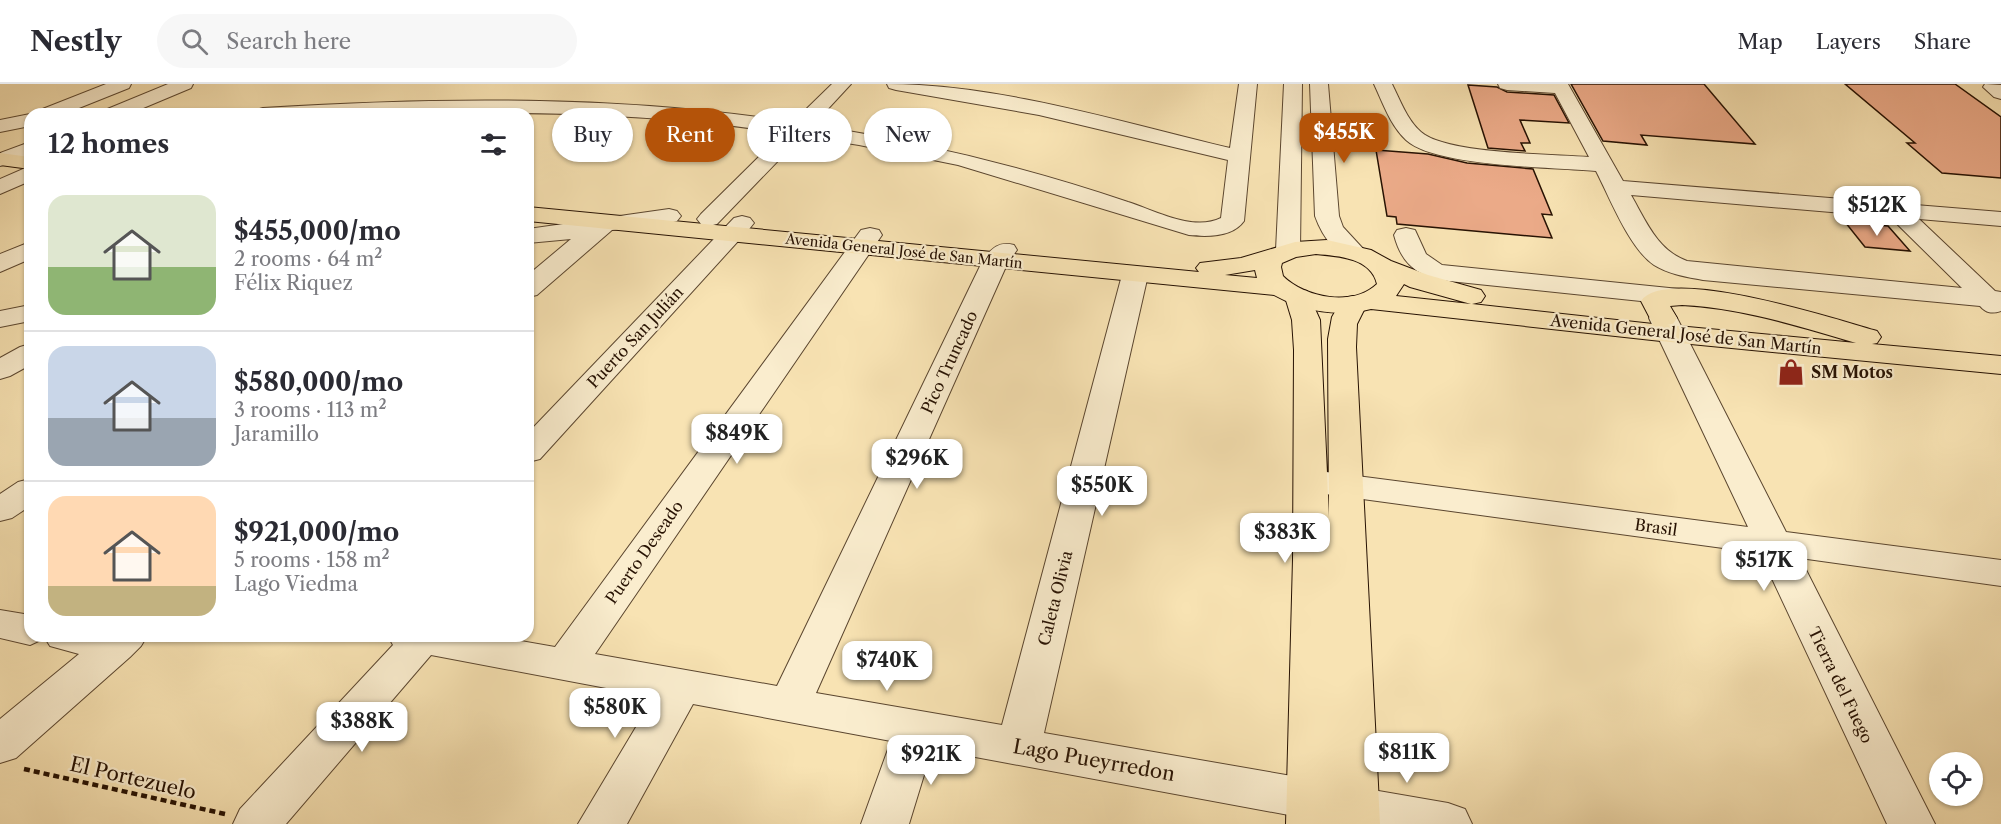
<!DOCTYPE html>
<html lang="en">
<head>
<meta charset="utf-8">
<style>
	:root { --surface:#fff; --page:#f7f7f7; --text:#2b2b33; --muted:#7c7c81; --line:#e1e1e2; --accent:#b45309 }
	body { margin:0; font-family:"Libre Caslon Text",serif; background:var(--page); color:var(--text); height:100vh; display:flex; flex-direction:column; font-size:22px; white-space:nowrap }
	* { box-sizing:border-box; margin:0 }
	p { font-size:20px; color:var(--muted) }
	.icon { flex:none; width:33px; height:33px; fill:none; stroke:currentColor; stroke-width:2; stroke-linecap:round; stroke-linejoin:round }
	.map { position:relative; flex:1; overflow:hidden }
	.drawer { position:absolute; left:24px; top:24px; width:510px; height:534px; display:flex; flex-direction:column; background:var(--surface); border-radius:18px; box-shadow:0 2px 4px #0004 }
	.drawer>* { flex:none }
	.guide { position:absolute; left:552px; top:24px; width:570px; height:54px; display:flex; gap:12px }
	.tools { position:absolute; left:1929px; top:668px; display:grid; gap:12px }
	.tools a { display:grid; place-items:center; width:54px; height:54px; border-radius:50%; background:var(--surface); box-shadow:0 2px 4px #0004; font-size:30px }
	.price { position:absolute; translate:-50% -51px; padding:0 14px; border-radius:12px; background:#fff; color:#222; font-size:20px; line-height:39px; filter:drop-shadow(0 2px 3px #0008) }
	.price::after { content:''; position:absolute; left:50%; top:36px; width:18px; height:14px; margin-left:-9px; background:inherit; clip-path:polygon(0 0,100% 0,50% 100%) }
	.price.selected { background:var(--accent); color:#fff }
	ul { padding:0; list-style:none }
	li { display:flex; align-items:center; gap:18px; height:150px; padding:0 24px }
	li+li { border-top:2px solid var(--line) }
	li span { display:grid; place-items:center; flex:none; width:168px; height:120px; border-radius:18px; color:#555 }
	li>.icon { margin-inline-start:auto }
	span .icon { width:72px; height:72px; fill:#fffc; stroke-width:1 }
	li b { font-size:26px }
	h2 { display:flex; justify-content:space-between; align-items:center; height:72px; padding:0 24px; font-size:26px }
	.tag { padding:0 21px; border-radius:27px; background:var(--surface); box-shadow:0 2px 4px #0004; font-size:21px; line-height:54px }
	.tag.selected { background:var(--accent); color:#fff }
	header { display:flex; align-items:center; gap:36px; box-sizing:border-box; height:84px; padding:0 30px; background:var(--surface); border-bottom:2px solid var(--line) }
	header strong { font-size:28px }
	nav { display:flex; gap:33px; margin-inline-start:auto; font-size:21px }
	.search { width:420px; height:54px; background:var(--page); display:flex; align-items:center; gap:15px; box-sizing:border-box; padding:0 21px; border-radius:33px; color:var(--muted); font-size:22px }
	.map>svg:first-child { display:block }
</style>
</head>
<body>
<header>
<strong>Nestly</strong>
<div class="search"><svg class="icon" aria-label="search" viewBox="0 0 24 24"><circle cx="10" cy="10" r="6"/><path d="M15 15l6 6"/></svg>Search here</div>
<nav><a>Map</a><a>Layers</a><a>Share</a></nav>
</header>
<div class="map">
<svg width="2001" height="740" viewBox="0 0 2001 740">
	<rect width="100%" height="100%" fill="#f8e3b3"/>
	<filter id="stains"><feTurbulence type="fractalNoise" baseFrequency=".00333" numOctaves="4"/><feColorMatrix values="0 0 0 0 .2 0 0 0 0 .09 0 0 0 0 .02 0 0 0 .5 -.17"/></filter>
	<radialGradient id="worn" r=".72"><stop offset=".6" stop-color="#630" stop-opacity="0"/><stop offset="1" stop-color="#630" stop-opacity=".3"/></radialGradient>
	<path fill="#ebaa88" stroke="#271203" stroke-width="1.5" d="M1571,0H1704L1755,60L1641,51L1647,61L1603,57Z
		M1845,0H1955L2001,33V94L1942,89L1907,59H1915Z
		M1468,1L1497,3L1507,8L1554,11L1569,39L1520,36L1530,59H1521L1525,67L1488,64Z
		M1376,66L1428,70L1467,79L1533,85L1552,131L1542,130L1552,154L1397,140L1396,133L1387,132Z
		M1845,138L1888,142L1910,167L1865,163Z"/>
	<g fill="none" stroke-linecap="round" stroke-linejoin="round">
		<defs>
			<path id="minor" d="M106,0H131L129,4L64,30H37L40,26Z
				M168,0H193L191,4L129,30H102L105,26Z
				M832,0H851L813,41C920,58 1025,83 1128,118C1154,126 1193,148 1221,134L1228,76L1039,31L896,6L889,4L887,0C999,0 1121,38 1230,64L1239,0H1257L1244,137C1233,153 1207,153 1189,151L958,81L859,61L802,52L717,140L709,142L701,140L697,135L701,130L783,49C607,21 430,30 253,30L256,26L263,24C440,13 618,11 793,38Z
				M1284,0H1302L1300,166L1297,171L1288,173L1279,171L1276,166Z
				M1310,0H1328L1339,132L1343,143L1367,169L1363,174C1340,180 1322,152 1315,132Z
				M1374,0H1392C1400,16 1407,36 1421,48C1446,70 1551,70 1589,73L1555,9L1507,6L1500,4L1498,0H1568L1623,97L2001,128V142L1919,135L1995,207L2001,208V227C1992,230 1986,229 1980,222L1703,196C1687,193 1668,190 1654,181C1629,164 1610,114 1596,87C1553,83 1435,83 1406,56C1390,41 1383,19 1374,0ZM1631,111L1890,133L1962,204L1687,177C1657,166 1646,137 1631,111Z
				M1985,0L2001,1V15L1994,13L1983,3Z
				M30,30V42L0,48V36Z
				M30,58V72L0,82V69Z
				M30,82V97L0,110V95Z
				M669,125L677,127L681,132L677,137L612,146L537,211L528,213V191L571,155L528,159V145Z
				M742,132L750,134L754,139L750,144L540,375L528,378V349L734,134Z
				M870,144L879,146L882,151L595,570L777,602L983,176C992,164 999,157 1014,161L1017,166L1008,178L816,609L1002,641L1122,191L1126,185L1135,183L1144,185L1148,191L1044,649L1448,719L1465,725L1472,740H1337L932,665L909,740H861L891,657L693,620L627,740H578L654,613L431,571L286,740H233L240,725L393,561L388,552H492L555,563L861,146Z
				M1406,144L1415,146L1426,170L1442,181L1679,205L1688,207L1692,213L1688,219L1679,221L1439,196C1413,189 1401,177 1394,151L1397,146Z
				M30,158V175L0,188V170Z
				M30,221V237L0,243V227Z
				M1663,226L1673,228L1677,234L1786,448L2001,476V502L1800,474L1935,740H1887L1760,469L1311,408L1299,404L1294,397L1299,390L1311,386L1748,443L1649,234L1653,228Z
				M30,260V281L10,292L0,295V274L20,263Z
				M30,395V422L12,434L0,437V410L18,398Z
				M0,526L30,531V552H147L141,562L130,573L16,674L0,679V635L79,570L50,562L45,554L30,561L0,554Z"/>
			<path id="major" d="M1298,205L1307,207L1320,236L1329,433L1328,255L1332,233L1343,214L1353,212L1363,214L1367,220L1357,240L1356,263L1380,740H1286L1293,475L1294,266L1292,236L1285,213L1289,207Z"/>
			<path id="highway" d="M0,69L30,73V85L0,81Z
				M528,123L1199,188L1196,184L1200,179L1241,174L1295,158L1327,156L1371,166L1391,177L1428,191L1481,206L1485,212L1481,218L1472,220L1653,240L1641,217C1666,180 1838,236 1877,247L1881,253L1877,259L1872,260L2001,272V290L1670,258L1371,225C1338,233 1304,228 1274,211L528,137ZM1316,170C1339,172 1371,174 1377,200C1353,223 1305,214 1283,192L1281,183L1282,179L1296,173ZM1255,186L1257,194L1225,191ZM1404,200L1410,203L1471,220L1396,212ZM1682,221C1742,224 1798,242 1856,259L1667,241L1673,240L1677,234L1670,222Z"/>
		</defs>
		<use href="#minor" stroke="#5b462f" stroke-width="2"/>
		<use href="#major" stroke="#271203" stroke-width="2"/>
		<use href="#highway" stroke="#271203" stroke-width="2"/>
		<path stroke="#271203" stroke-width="4.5" stroke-dasharray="6 4" stroke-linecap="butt" d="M24,685L225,730"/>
		<use href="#minor" fill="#faedce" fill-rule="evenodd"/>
		<use href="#major" fill="#f8e3b3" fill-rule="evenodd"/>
		<use href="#highway" fill="#f8e3b3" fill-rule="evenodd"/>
	</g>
	<defs>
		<symbol id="shop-bare" viewBox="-9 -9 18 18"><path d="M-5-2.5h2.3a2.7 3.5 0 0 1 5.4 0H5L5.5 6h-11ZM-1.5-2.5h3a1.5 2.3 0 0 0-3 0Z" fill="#8f2418" stroke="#faedce" stroke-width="2.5" paint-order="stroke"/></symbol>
	</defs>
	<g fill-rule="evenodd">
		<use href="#shop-bare" x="1772" y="269" width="38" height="38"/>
	</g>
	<g text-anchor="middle" stroke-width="4.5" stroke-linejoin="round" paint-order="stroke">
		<g font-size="14" fill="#271203" stroke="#faedce">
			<text transform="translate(904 167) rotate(6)" y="5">Avenida General José de San Martín</text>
		</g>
		<g font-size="16" fill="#271203" stroke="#faedce">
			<text transform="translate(1686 250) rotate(6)" y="6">Avenida General José de San Martín</text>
			<text transform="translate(635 253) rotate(-47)" y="6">Puerto San Julián</text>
			<text transform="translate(949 278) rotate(-65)" y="6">Pico Truncado</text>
			<text transform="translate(1656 443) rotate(8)" y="6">Brasil</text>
			<text transform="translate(644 468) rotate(-55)" y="6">Puerto Deseado</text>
			<text transform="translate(1055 514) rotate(-76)" y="6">Caleta Olivia</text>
			<text transform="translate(1841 601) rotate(64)" y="6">Tierra del Fuego</text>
		</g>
		<g font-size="16" font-weight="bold" fill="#271203" stroke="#faedce" text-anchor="start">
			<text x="1811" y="294">SM Motos</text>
		</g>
		<g font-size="20" fill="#271203" stroke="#faedce">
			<text transform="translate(1094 676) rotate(10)" y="7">Lago Pueyrredon</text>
			<text transform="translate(133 694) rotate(13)" y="7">El Portezuelo</text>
		</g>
	</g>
	<rect width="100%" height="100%" filter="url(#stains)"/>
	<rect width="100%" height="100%" fill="url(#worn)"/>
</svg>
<div class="tools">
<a><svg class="icon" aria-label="locate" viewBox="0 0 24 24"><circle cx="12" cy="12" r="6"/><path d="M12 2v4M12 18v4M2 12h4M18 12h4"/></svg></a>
</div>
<b class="price selected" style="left:1344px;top:80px">$455K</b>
<b class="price" style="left:1877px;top:153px">$512K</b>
<b class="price" style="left:737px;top:381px">$849K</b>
<b class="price" style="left:917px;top:406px">$296K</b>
<b class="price" style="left:1102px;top:433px">$550K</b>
<b class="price" style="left:1285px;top:480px">$383K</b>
<b class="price" style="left:1764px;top:508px">$517K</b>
<b class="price" style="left:887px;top:608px">$740K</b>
<b class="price" style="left:615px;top:655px">$580K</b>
<b class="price" style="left:362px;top:669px">$388K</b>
<b class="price" style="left:1407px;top:700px">$811K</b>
<b class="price" style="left:931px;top:702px">$921K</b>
<div class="guide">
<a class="tag">Buy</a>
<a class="tag selected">Rent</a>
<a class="tag">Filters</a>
<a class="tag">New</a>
</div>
<section class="drawer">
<h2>12 homes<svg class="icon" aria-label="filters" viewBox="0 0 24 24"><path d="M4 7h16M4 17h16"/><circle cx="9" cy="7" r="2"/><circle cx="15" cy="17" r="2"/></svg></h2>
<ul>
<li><span style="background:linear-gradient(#dfe7d0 60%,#8fb573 0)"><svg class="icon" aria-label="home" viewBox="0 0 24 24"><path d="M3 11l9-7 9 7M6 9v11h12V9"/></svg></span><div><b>$455,000/mo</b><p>2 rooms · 64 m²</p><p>Félix Riquez</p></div></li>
<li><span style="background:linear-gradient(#c9d6e8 60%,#9aa5b1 0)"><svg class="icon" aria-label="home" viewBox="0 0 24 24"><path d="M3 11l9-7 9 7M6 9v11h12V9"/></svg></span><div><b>$580,000/mo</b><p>3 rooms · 113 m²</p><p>Jaramillo</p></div></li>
<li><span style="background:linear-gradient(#ffd9b3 75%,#c2b280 0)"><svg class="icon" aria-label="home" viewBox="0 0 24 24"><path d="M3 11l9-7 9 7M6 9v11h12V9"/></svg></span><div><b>$921,000/mo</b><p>5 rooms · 158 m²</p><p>Lago Viedma</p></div></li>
</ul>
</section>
</div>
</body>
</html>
